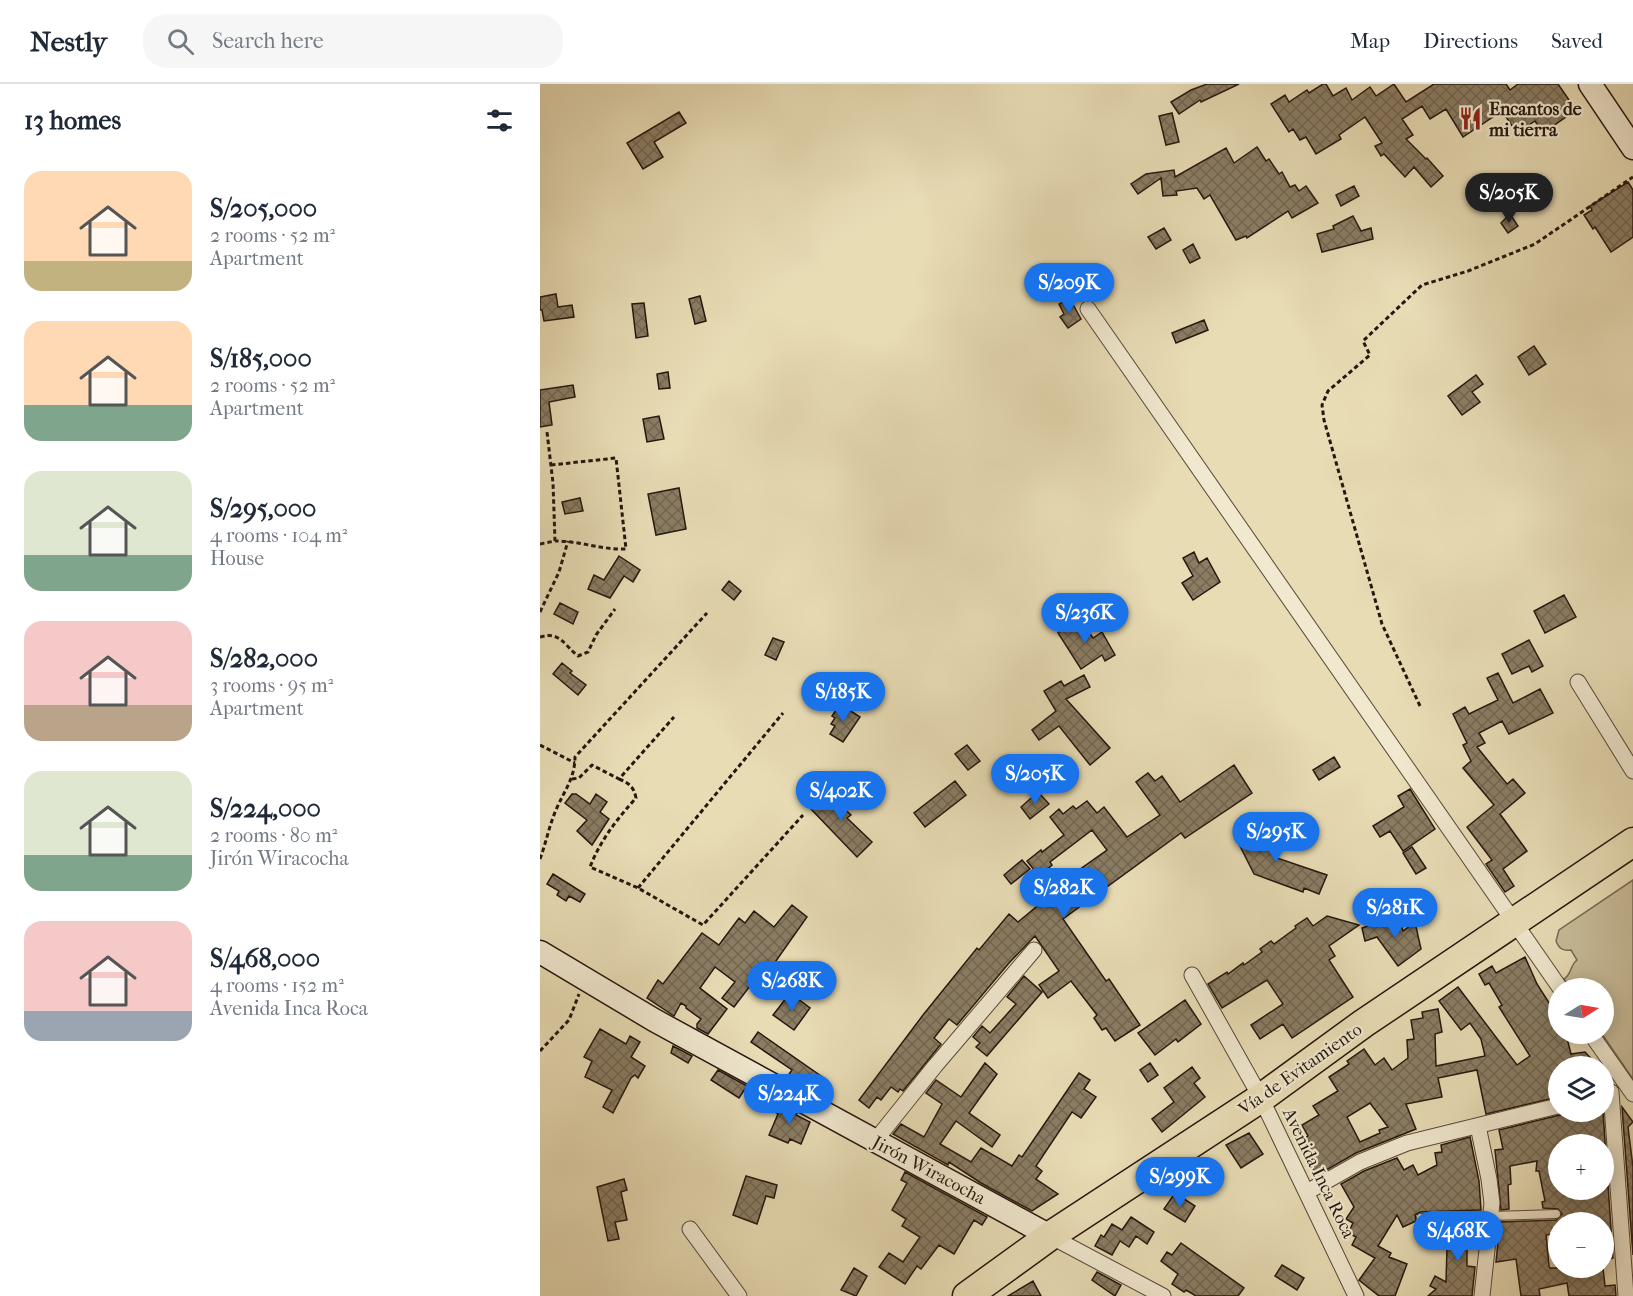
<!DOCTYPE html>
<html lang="en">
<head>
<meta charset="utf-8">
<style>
	:root { --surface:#fff; --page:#f6f6f7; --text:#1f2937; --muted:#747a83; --line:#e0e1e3; --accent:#1a73e8 }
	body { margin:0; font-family:"IM FELL French Canon",serif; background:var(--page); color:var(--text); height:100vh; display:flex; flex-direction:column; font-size:22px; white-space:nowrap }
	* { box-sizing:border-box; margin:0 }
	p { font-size:20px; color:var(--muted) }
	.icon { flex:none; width:33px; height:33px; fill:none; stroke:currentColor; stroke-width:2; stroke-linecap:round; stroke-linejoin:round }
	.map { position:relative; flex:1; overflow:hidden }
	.sheet { display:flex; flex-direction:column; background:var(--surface); width:540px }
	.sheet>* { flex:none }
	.needle { width:39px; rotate:79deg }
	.tools { position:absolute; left:1008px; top:894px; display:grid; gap:12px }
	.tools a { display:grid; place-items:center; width:66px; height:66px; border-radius:50%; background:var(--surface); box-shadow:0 3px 15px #0003; font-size:30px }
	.price { position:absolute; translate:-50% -51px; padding:0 14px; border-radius:21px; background:var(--accent); color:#fff; font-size:20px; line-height:39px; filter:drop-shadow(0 2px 3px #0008) }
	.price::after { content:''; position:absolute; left:50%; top:36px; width:18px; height:14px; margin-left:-9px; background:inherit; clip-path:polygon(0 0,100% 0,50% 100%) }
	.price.on { background:#222; color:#fff }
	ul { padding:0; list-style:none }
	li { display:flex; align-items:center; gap:18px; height:150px; padding:0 24px }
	li span { display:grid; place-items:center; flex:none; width:168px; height:120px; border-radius:18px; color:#555 }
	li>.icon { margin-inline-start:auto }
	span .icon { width:72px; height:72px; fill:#fffc; stroke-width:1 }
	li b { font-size:26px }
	h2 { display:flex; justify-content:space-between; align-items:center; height:72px; padding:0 24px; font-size:26px }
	header { display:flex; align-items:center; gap:36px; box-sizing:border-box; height:84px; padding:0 30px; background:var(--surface); border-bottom:2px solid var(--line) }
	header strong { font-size:28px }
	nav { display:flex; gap:33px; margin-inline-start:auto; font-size:21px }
	.search { width:420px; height:54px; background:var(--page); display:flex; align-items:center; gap:15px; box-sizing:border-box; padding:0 21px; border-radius:24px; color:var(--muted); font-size:22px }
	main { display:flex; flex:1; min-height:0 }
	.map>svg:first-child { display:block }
</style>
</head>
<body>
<header>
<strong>Nestly</strong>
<div class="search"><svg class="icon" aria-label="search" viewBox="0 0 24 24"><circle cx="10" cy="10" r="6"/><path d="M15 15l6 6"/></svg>Search here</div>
<nav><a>Map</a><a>Directions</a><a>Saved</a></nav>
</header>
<main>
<section class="sheet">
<h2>13 homes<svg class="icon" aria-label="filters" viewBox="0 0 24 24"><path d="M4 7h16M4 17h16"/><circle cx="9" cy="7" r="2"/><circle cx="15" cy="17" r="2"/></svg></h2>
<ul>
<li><span style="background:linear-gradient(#ffd9b3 75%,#c2b280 0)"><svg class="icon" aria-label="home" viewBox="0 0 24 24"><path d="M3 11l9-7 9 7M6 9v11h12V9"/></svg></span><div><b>S/205,000</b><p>2 rooms · 52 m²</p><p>Apartment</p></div></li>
<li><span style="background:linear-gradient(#ffd9b3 70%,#7fa58c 0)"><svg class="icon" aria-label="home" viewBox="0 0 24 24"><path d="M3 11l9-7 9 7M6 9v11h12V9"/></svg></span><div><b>S/185,000</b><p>2 rooms · 52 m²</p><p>Apartment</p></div></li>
<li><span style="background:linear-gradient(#dfe7d0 70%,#7fa58c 0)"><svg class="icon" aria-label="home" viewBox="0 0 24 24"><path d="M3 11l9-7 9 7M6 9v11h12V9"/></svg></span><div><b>S/295,000</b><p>4 rooms · 104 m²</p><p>House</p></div></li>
<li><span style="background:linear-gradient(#f6c9c9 70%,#b9a48a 0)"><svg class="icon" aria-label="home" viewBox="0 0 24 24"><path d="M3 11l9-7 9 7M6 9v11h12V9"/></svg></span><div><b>S/282,000</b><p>3 rooms · 95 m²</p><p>Apartment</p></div></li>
<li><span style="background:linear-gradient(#dfe7d0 70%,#7fa58c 0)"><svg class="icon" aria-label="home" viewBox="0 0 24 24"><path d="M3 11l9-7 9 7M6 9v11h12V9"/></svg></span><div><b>S/224,000</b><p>2 rooms · 80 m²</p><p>Jirón Wiracocha</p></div></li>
<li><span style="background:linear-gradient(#f6c9c9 75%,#9aa5b1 0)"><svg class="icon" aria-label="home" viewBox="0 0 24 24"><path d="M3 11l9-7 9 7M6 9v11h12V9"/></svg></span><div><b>S/468,000</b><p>4 rooms · 152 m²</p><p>Avenida Inca Roca</p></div></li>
</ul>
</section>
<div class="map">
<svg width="1093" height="1212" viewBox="0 0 1093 1212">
	<defs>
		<pattern id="building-cross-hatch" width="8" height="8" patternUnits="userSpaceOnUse" patternTransform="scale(1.5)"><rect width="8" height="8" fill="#8a7d64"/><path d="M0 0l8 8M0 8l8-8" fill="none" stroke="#716551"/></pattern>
	</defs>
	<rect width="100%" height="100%" fill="#e8dcb5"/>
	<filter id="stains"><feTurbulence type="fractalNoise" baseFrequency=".00333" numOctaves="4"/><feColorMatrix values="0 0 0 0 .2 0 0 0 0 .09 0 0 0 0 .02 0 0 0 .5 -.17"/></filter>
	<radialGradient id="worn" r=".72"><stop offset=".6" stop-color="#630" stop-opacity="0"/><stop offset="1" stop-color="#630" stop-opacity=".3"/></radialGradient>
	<path fill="#c7bb98" stroke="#766952" stroke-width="1.5" d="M1093,796V995L1062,950H1064V904H1031L1024,895C1032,890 1030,881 1037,876L1031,866C1023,867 1019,865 1016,857L1019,846Z"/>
	<path fill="url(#building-cross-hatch)" stroke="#25170d" stroke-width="1.5" fill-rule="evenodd" d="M667,0H699L661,18L660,16L639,30L631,18L651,6Z
		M783,0H786L793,12L806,4L812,16L830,3L836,12L854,0L866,18L894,0H966L970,6L978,0H1018L1036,26L1003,49L995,37L977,49L962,27L923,53L906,25L890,35L882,22L862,35L873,51L866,55L886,75L887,74L903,92L891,103L874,83L865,93L844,70L841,72L835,62L842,59L825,33L799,51L801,55L776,70L766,53L760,56L753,45L749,48L731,20L745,11L749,18L767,6L769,9Z
		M139,28L146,39L114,58L123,73L103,85L87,59Z
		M632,29L639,58L626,61L619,32Z
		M717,63L726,77L729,75L739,90L742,88L750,103L755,101L759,107L766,102L778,119L752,134L748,127L707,154L706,152L696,156L670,111L664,115L657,104L636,107L637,111L623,112L621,94L598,110L591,100L606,90L634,86L635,93L686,64L694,79Z
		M978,96L984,106L957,122L949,112Z
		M1088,98L1093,106V153L1071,168L1055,143L1053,145L1044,131L1052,126L1050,122Z
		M814,102L819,112L801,122L796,111Z
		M970,130L978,142L968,149L961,139Z
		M813,132L821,147L831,144L833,155L782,168L777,150L794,145L793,142Z
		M624,144L631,156L616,165L608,153Z
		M653,160L660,174L650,179L643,166Z
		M16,210L18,223L32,221L34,233L4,237L2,226H0V213Z
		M160,212L166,237L155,240L149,215Z
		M530,215L541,235L528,244L520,233L524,230L519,220Z
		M104,219L108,252L96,254L92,220Z
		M664,236L668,246L636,259L632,249Z
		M994,262L1006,280L989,291L978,273Z
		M128,288L130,304L119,305L117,290Z
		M936,291L943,300L932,308L940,318L922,331L908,312Z
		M33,301L35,313L9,318L12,341L0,343V306Z
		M119,332L124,355L107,358L103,335Z
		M139,404L146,445L116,451L108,410Z
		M40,414L43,427L25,430L22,418Z
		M654,468L659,479L667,474L680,498L653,516L642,499L653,492L643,474Z
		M79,472L100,486L93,498L84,492L70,514L48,505L54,491L64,496Z
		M189,497L201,507L194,516L182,506Z
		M1024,511L1036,533L1005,549L994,527Z
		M20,519L38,528L33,540L14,530Z
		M538,533L553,554L562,548L575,571L565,577L562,571L541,585L518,549Z
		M233,554L244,558L236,576L225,571Z
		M989,556L1003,582L992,588L989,582L972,590L962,570Z
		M22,579L32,587L30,589L46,601L38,611L13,590Z
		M958,589L973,619L1000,605L1013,629L969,650L962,637L939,649L945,659L937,663L967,700L973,695L985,709L960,730L987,767L963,785L974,802L965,808L946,780L952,776L927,743L954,721L923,684L931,677L923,661L927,659L913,630L925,623L929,630L958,616L947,594Z
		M544,591L550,603L526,615L570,664L550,681L519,642L499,656L492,646L516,627L504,607L521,597L524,602Z
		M300,620L320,633L303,658L290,650L295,642L291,640L295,634L292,632Z
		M427,661L440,677L428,686L415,670Z
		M794,673L800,683L779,696L773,686Z
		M694,681L712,709L645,754L641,749L523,835L566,897L569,895L600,941L575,957L566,944L562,946L554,934L557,931L531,897L508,914L499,901L519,887L495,852L469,879L417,941L409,935L394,954L401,960L363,1007L360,1005L358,1008L351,1003L341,1016L337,1013L329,1024L319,1016L383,931L437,864L439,866L469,830L478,838L502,818L500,814L513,804L516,809L542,790L539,786L567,766L552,746L510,778L512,781L499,792L487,777L501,766L502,768L524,751L510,733L519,725L523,730L533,722L536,725L547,717L557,729L564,723L587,753L620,731L596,698L608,689L615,697L622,692L640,718Z
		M415,697L426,711L385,743L374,729Z
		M297,701L305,710L297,718L311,731L307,734L332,758L317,773L271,725Z
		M870,705L895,745L863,767L850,747L840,753L833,742L864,723L858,712Z
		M498,708L509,720L490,735L481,723Z
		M32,710H36L50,720L56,710L67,718L60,728L69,735L52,761L37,747L47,736L25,719Z
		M721,739L737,774L787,791L779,810L764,804L763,808L714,790L695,752Z
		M872,763L886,784L876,790L863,769Z
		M482,776L490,785L471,800L464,791Z
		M13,790L45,810L40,818L29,812L26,817L17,811L19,807L7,800Z
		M252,821L267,833L231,884L226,881L194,923L182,914L195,898L175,883L160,904L187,925L168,950L157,944V940L161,935L146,924V922L141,919L134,932L107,914L118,896L123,900L162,849L179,861L199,834L205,839L214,827L234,843Z
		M787,832L819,841L789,862L795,872L789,876L813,913L752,954L743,940L720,955L711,941L743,920L727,896L682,924L668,900L687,888L688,890L703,879L704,881L722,868L720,865L731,857L734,860L756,844L755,842L767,834L773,842Z
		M858,832L863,847L875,838L881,865L858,882L837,853L825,857L822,844Z
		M985,873L997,900L1018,933V950H1026L1031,970L1045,968L1058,982H1018V1013L946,1030L937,986L898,994L902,1013L866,1020L876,1045L816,1069L776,1092L759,1057L768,1052L762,1041L779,1031L773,1022L798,1007L789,993L809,980L807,977L824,965L835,981L844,974L852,986L868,974L867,956L874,955L871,936L883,934L882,928L898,925L902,948L895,950L896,982L945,972L941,955L930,939L921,946L899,917L918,903L977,981L990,972L959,923L962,921L949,899L945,901L939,890L952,882L956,889ZM830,1019L848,1043L839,1046L840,1049L820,1058L807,1033Z
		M273,879L283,888L274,899L264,891Z
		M484,892L502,908L447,972L436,963L440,959L433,953L442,942L450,949L476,920L467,913Z
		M250,909L270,924L254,946L233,931Z
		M645,916L661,940L638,958L636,955L615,971L598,949Z
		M60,945L86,960L90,952L100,958L91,973L105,982L98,994L95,991L91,994L73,1029L63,1023L72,1006L45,993L52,977L44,973Z
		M218,948L281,992L276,1001L264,994L260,1000L247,993L252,986L211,958Z
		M133,962L152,972L148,979L131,969Z
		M445,979L457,990L429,1029L460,1051L452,1063L416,1037L400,1060L431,1078L441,1064L472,1082L479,1071L482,1073L539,989L550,996L544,1005L556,1013L541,1034L532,1028L496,1082L502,1087L496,1095L518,1110L492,1127L441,1099L409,1078L408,1081L353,1050L361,1040L384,1053L402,1020L386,1009L396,996L421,1013Z
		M610,979L618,991L608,998L600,986Z
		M652,983L660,994L654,999L665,1013L622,1048L612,1035L634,1018L624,1004Z
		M178,986L207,1002L199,1014L171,996Z
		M237,1018L257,1029L256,1031L270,1038L261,1060L250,1055L248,1059L229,1051L238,1030L232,1026Z
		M1082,1023L1093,1038L1088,1043L1093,1083V1171Z
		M1026,1028H1063L1073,1174L1066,1176L1064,1138H1060L1059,1136L1042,1138H1018V1149L1006,1151L1009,1182L1010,1184H1063L1065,1202L1075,1201L1076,1212H1029L1027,1199L999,1205L1000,1212H981L976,1175L956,1178L960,1138L1016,1136L1022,1130L1018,1125L1003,1124L1002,1118L1005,1117L999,1087H996L997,1077L970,1082L971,1100L968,1101L969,1125L961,1126L955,1066L963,1065L959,1046L1020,1031ZM1018,1060H1064V1106H1018Z
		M709,1049L723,1070L701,1084L686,1061Z
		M930,1053L939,1097L941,1126L880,1128L875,1131L876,1137L863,1143L857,1131L838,1162L851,1169L849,1173L867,1180L855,1212H839L819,1196L835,1174L812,1161L816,1153L808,1149L813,1139L806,1135L814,1123L801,1100L824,1087L857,1074L864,1086L873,1081L878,1091L897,1081L895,1069L902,1068L901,1061Z
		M365,1088L447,1133L442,1141L434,1136L414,1170L399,1161L381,1185L377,1182L365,1200L339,1183L349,1169L363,1178L380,1153L362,1142L366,1135L352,1126L367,1099L361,1096Z
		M206,1092L237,1101L234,1114L226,1112L217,1140L193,1131Z
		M84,1095L87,1106L81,1108L87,1136L75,1138L79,1155L68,1157L57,1103Z
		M635,1109L655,1122L645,1138L624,1125Z
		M591,1133L614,1148L607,1160L596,1152L589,1163L580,1157L572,1171L555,1162L561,1151L564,1153L572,1140L582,1146Z
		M940,1138L938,1160L927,1161V1182L935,1183L932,1212H888L896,1205L890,1202L895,1192L906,1198L907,1163H912L910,1139Z
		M641,1159L704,1204L698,1212H656L646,1206L644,1208L632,1200L638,1190L621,1177L627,1168L632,1171Z
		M742,1181L764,1194L757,1206L735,1192Z
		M314,1184L327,1192L316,1212L301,1206Z
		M557,1188L581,1201L575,1212L552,1196Z
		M493,1197L501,1212H468Z"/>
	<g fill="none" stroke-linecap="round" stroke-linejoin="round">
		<defs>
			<path id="lane" d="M881,1134L1016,1130"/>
			<path id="street" d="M548,225L1020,904
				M1038,598L1093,687
				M652,891L721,1014L816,1212
				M1051,950L1093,1010
				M1071,1008L1086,1212
				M938,1042L949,1095L952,1119L942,1212
				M335,1057L395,982L494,866
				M767,1108L820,1078L867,1059L1018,1022
				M150,1145L199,1212
				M510,1152L623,1212"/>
			<path id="secondary" d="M1050,0L1093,64
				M0,868L114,936L510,1152"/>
			<path id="highway" d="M427,1212L510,1152L721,1014L824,939L1093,758"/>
		</defs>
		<use href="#lane" stroke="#564837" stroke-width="10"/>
		<use href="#street" stroke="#564837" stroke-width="17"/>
		<use href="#secondary" stroke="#25170d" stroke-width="25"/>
		<use href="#highway" stroke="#25170d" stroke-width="31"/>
		<path stroke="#25170d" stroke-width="3" stroke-dasharray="4.5 3" stroke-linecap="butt" d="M11,381L76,374L86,465C62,466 40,457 15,457
			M0,460L15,457L13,399L7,348
			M0,528L19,488L28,457
			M0,553C20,547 24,561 38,572L48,568L56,551L75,525
			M880,622L842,540L784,336L782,321L788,307L830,271L823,257L882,201L928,187L995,160L1093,93
			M0,661L35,679
			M32,695L39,694L52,681L79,695L134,633
			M79,695C89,699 94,703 96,714C77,735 60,757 50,783L98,804L163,841L263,731
			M0,775C6,759 9,742 16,726C24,707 35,694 35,673L167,529
			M98,804L243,629
			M0,967L29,936L39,910"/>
		<use href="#lane" stroke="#f0e8cf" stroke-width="8"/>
		<use href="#street" stroke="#f0e8cf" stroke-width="15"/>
		<use href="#secondary" stroke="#f0e8cf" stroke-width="22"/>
		<use href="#highway" stroke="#e8dcb5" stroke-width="28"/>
	</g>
	<defs>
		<symbol id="restaurant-bare" viewBox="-9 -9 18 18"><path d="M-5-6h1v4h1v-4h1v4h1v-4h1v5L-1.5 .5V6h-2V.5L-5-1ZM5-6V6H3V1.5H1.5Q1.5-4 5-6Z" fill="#8f2418" stroke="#f0e8cf" stroke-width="2.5" paint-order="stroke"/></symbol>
	</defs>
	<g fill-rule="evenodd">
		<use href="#restaurant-bare" x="914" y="18" width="33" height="33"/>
	</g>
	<g text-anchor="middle" stroke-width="4.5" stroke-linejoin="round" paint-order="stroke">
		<g font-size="18" font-weight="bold" fill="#25170d" stroke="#f0e8cf" text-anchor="start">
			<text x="949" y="31">Encantos de<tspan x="949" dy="21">mi tierra</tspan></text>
		</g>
		<g font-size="18" fill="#25170d" stroke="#f0e8cf">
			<text transform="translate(760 985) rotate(-35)" y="6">Vía de Evitamiento</text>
			<text transform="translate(389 1086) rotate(28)" y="6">Jirón Wiracocha</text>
			<text transform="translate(779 1089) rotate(64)" y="6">Avenida Inca Roca</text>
		</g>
	</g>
	<rect width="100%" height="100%" filter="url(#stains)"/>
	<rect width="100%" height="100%" fill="url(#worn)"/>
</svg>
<div class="tools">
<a><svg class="needle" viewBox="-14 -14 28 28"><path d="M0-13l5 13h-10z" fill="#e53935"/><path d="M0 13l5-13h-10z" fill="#747a83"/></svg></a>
<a><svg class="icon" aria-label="layers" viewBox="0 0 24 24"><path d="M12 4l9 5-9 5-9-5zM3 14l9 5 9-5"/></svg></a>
<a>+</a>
<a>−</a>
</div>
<b class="price on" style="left:969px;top:140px">S/205K</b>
<b class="price" style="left:529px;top:230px">S/209K</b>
<b class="price" style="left:545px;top:560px">S/236K</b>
<b class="price" style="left:303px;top:639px">S/185K</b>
<b class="price" style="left:495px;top:721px">S/205K</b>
<b class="price" style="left:301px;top:738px">S/402K</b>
<b class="price" style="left:736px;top:779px">S/295K</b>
<b class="price" style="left:524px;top:835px">S/282K</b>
<b class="price" style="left:855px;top:855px">S/281K</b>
<b class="price" style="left:252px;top:928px">S/268K</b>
<b class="price" style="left:249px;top:1041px">S/224K</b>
<b class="price" style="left:640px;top:1124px">S/299K</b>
<b class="price" style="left:918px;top:1178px">S/468K</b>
</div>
</main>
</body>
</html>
